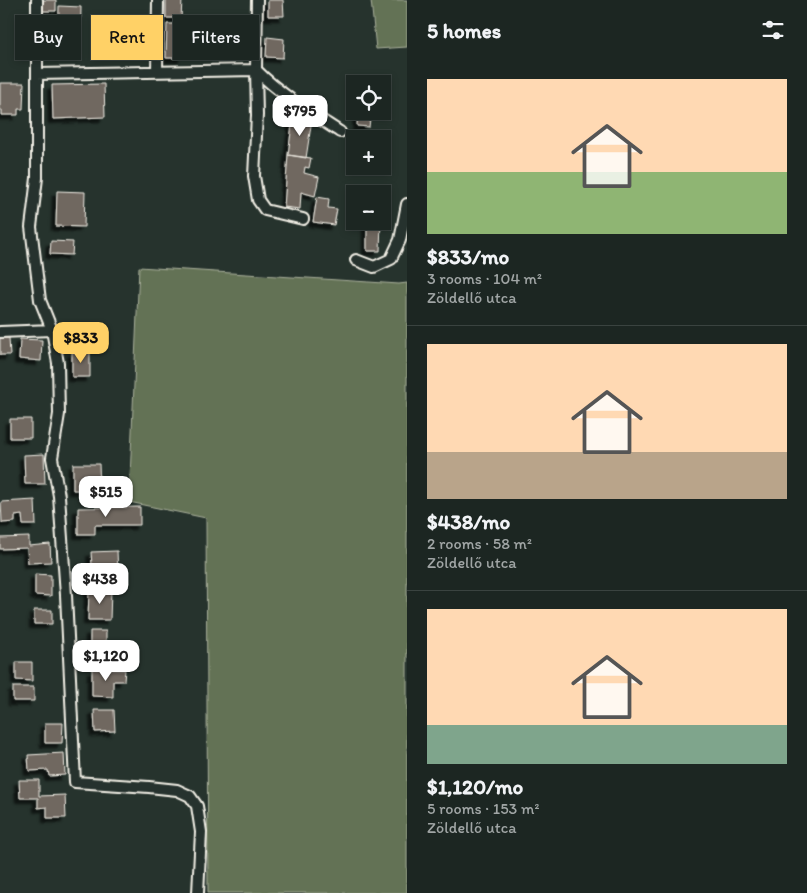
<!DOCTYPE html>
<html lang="en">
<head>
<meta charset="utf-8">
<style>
	:root { --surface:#1c2622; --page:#29322f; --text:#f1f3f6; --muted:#a0a5a5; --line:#3a4340; --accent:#ffd166 }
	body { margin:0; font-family:Itim,sans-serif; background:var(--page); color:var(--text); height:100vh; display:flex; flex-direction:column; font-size:19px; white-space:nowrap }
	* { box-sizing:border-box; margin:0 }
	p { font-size:16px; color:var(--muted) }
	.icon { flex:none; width:28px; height:28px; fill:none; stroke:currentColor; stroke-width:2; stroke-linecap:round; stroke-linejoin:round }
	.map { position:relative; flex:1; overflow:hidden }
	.sheet { display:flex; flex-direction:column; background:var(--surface); width:400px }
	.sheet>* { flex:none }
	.banner { position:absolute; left:15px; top:15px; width:316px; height:45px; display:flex; gap:10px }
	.buttons { position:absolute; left:346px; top:75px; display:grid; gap:10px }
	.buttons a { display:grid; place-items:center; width:45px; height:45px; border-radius:0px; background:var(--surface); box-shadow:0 2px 8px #0003,0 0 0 1px var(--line); font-size:25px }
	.price { position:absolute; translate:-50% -42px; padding:0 11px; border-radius:10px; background:#fff; color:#222; font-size:16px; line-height:32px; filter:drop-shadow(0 1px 2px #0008) }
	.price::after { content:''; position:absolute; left:50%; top:30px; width:15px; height:11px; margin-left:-8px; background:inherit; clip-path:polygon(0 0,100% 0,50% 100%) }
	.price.selected { background:var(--accent); color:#111 }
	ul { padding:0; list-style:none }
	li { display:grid; align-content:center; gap:10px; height:265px; padding:0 20px }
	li+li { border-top:1px solid var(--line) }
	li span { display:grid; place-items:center; height:155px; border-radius:0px; color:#555 }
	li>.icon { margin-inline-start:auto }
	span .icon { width:90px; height:90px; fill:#fffc; stroke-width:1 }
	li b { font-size:21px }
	h2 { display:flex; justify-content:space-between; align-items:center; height:60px; padding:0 20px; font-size:21px }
	.pill { padding:0 18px; border-radius:0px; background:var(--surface); box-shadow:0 2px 8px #0003,0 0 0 1px var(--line); font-size:18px; line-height:45px }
	.pill.selected { background:var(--accent); color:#111 }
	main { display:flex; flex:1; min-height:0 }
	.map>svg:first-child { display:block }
</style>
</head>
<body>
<main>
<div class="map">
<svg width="407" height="893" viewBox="0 0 407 893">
	<defs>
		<filter id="shadow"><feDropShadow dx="-4.5" dy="4.5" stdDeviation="1" flood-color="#0009"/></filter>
	</defs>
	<rect width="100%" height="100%" fill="#26332d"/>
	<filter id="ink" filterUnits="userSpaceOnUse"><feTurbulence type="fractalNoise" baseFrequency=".02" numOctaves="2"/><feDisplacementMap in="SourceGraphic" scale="10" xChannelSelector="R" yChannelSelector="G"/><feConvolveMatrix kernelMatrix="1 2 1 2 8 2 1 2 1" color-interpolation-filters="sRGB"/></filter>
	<g filter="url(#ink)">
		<path fill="#637254" stroke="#acb29e" d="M371,0H407V47L376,49Z
			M139,267L399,284L407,283V893H208L206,518L129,502Z"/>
		<path fill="#706761" stroke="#f4f1e8" filter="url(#shadow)" d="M42,0H56V11H42Z
			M166,0H182L181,18H166Z
			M268,0H283L284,16H268Z
			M59,6L81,7L80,55L58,54Z
			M167,24H183V58H166Z
			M267,37L284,39L283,58L266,57Z
			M361,79L374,81V84H361Z
			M0,83H24L23,109H18V115H2V110H0Z
			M104,84L105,117L53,119L52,85Z
			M358,111H371L369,127L357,126Z
			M293,117L312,119L306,158L288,155Z
			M288,155L311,158L309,168L305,167L304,173L319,177L315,196L301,192L300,209L284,207Z
			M57,191L85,192L84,227L56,226Z
			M368,191H381V194H368Z
			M317,197L329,199L328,208L337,209L334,225L313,222Z
			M367,221H381L380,251H367Z
			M51,241L73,242L72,255L50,254Z
			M0,338H9L10,355H0Z
			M20,339L42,340L41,361L19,359Z
			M72,352H90V377H72Z
			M10,419H31V438H10Z
			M44,454L45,484H25L24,455Z
			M73,464H99L100,490H73Z
			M35,500L36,525H23L22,515L15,516V522L2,523L1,502Z
			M140,507V525H95V534H78V508Z
			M29,537V546L50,544L51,562L28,563L27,548L0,549V538Z
			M117,551L118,575L88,577V565H92L91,552Z
			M35,574L51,575V596L35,595Z
			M89,590H111L110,620H88Z
			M34,610H52V624H34Z
			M90,631H106V651H90Z
			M16,662H32V681L16,680Z
			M92,669L125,670L124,681H113V697L92,696Z
			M13,687H34V701H13Z
			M94,710H114L115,731L95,732Z
			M45,723H63L62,743H45Z
			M64,753L65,775L49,776L48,770L29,771L28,755Z
			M19,780H39V796L65,795L66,818H47V807L38,808V798H20Z"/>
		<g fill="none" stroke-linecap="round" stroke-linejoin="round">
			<defs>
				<path id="street" d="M37,0V178L31,227L40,300L52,330
					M257,0L256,70L257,115L254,176L258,200L265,210L303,219
					M157,72L158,0
					M37,74L256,70C281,95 311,113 340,132
					M356,260L374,267L391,259L400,240L407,204
					M0,332L52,330L58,363L59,414L52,458L59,496L66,595L75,782L149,787L177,790L190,796L197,806L201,832L198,893"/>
			</defs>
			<use href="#street" stroke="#f4f1e8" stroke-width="14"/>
			<use href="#street" stroke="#26332d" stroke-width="10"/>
		</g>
	</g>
</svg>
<div class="buttons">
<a><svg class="icon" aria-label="locate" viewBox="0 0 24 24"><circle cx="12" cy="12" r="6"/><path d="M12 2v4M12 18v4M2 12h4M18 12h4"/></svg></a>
<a>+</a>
<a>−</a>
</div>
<b class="price" style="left:300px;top:137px">$795</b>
<b class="price selected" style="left:81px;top:364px">$833</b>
<b class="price" style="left:106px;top:518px">$515</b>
<b class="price" style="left:100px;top:605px">$438</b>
<b class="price" style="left:106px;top:682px">$1,120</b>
<div class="banner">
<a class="pill">Buy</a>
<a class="pill selected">Rent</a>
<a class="pill">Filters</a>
</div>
</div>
<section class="sheet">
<h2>5 homes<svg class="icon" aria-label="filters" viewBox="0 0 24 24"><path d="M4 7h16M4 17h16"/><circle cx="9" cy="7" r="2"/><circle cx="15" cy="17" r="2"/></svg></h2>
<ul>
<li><span style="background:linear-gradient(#ffd9b3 60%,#8fb573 0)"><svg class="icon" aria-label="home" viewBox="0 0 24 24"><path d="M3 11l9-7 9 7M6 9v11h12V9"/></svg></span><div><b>$833/mo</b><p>3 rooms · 104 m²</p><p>Zöldellő utca</p></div></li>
<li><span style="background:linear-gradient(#ffd9b3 70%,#b9a48a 0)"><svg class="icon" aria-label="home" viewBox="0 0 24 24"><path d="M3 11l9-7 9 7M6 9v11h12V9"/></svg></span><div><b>$438/mo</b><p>2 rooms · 58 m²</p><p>Zöldellő utca</p></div></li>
<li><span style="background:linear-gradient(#ffd9b3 75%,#7fa58c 0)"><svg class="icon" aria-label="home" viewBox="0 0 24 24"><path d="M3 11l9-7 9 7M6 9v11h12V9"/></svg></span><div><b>$1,120/mo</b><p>5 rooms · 153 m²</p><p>Zöldellő utca</p></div></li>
</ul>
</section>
</main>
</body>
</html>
